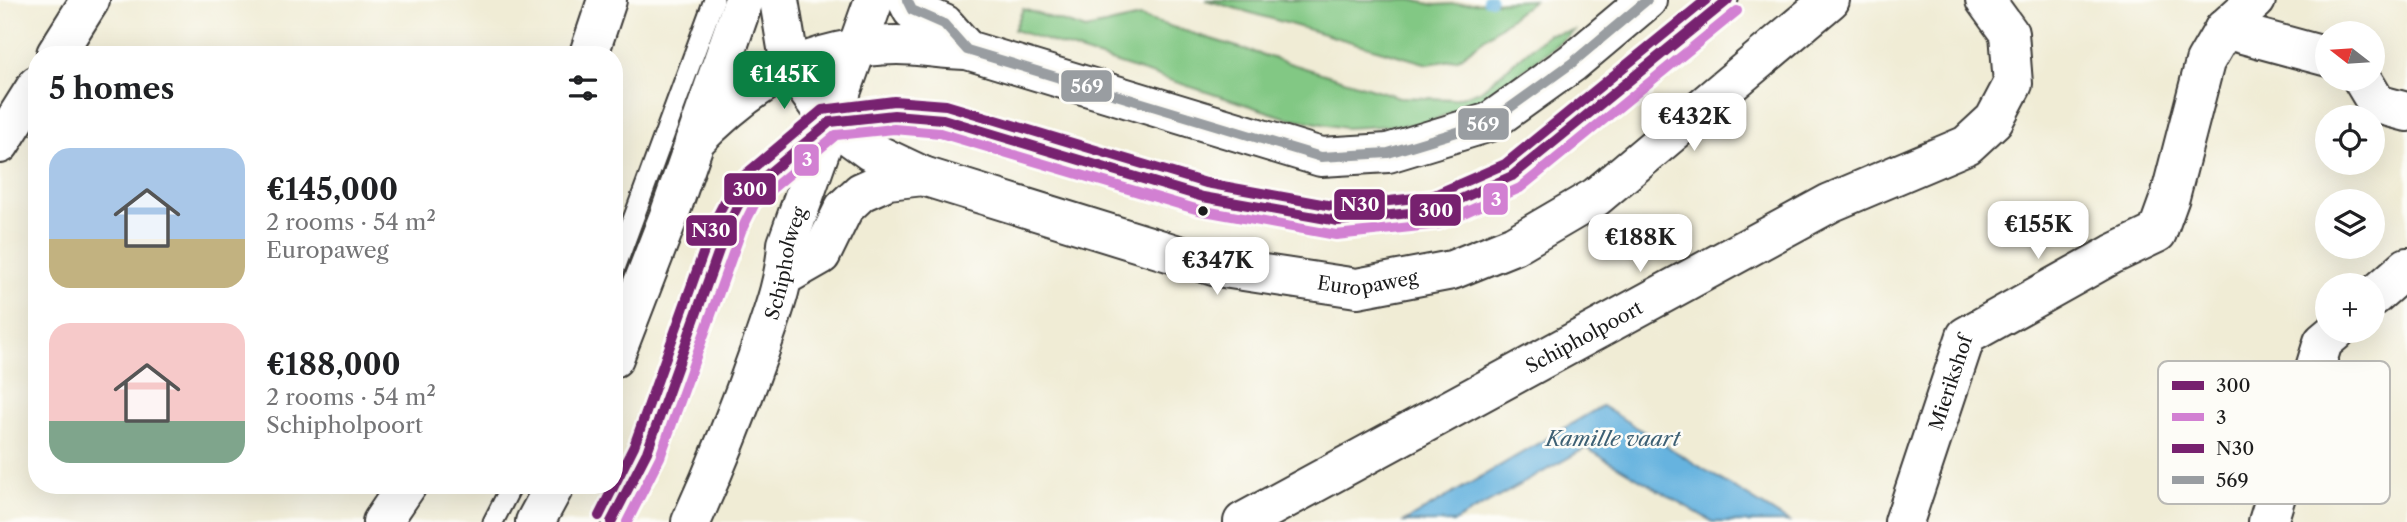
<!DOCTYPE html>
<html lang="en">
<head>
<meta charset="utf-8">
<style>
	:root { --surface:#fff; --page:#f2f2f2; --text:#202124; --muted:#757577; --accent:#0b8043 }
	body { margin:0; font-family:"Libre Caslon Text",serif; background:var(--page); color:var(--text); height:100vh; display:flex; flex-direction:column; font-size:26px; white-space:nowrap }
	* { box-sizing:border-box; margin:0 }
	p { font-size:23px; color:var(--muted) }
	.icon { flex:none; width:38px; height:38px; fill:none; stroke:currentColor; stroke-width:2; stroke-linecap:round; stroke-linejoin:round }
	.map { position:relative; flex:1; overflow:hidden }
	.drawer { position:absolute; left:28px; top:46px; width:595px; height:448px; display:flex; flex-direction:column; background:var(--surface); border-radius:28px; box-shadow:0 7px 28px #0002 }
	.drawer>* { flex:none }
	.needle { width:46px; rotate:287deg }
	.buttons { position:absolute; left:2315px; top:21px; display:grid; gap:14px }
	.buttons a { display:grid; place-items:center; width:70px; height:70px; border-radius:50%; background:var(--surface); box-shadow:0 7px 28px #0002; font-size:35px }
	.price { position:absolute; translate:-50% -60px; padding:0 16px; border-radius:14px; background:#fff; color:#222; font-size:23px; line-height:46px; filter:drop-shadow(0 2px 4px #0008) }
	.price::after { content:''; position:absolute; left:50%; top:42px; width:21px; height:16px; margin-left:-10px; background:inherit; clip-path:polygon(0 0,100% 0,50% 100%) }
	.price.on { background:var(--accent); color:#fff }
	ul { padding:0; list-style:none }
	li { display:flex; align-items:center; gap:21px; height:175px; padding:0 21px }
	li span { display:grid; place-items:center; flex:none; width:196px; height:140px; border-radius:21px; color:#555 }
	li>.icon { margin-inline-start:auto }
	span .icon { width:84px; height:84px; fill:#fffc; stroke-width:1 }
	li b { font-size:30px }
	h2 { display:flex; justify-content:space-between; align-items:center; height:84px; padding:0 21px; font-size:30px }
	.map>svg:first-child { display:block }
</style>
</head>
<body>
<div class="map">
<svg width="2407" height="522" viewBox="0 0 2407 522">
	<rect width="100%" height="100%" fill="#fdfcf7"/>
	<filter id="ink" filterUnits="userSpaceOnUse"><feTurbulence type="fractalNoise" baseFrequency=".0143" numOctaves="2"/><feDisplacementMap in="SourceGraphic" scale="14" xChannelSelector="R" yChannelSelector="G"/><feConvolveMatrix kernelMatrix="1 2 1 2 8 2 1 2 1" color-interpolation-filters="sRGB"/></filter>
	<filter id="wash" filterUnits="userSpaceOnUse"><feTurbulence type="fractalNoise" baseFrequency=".00686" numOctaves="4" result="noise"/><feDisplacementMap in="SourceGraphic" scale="28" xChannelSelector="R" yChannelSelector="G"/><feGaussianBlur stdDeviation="1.57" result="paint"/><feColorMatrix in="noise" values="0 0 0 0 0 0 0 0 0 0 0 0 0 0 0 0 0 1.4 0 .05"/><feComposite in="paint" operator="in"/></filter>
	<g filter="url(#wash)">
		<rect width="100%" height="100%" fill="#f0ecd5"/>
		<path fill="#82c884" stroke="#4f7250" stroke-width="2" d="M1206,0H1412L1435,5L1534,0L1458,59L1428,64Z
			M1023,9L1086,29L1140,17L1399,97L1454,99L1480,91L1548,34L1574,31L1490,96L1424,124L1345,128L1284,117L1014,30Z"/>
		<path fill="#66b3df" stroke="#41687e" stroke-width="2" d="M1602,406L1789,522H1713L1586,448L1454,522H1404Z"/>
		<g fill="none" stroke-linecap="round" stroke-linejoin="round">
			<path stroke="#66b3df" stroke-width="10" d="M1487,0H1491"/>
		</g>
	</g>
	<g filter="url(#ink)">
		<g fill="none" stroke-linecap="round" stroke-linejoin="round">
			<defs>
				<path id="service" d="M614,271L714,0
					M493,522L512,485
					M611,522L647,452L687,336L728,225L744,194L830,122L894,115L943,119L1203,197L1338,221L1436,210L1512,176L1728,0"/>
				<g id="minor">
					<path d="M2224,29L2328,57"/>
					<path d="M56,54L90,0"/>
					<path d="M589,54L607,0"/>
					<path d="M2362,79L2377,104L2407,112"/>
					<path d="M0,144L37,85"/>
					<path d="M2373,297L2407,267"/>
					<path d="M382,522L407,485"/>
					<path id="s1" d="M1243,522L1830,203L1967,145L1994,120L2013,84L2009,33L1985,0"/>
					<path id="s2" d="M1904,522L1966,336L2113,254L2157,233L2170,197L2205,62L2224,29L2256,0"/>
					<path d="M2268,522L2323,342L2336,331"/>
				</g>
				<g id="secondary">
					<path id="s3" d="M779,0L790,66L830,122L870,151L923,176L1217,267L1357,288L1452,270L1514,245L1596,197L1830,0"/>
					<path d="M694,142C753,81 809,46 897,45C920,45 943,50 967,50L1321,157L1388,153L1490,122L1572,63L1647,0"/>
				</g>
				<g id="primary">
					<path d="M907,0L912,10L944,24L967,50"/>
					<path d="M786,275L821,255L844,208L861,192L888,180L923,176"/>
					<path d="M614,358L670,213L744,0"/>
					<path d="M535,522L555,485"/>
					<path id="s4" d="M691,522C717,465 740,407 761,347C773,312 785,281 787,244L874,0"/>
				</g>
			</defs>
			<use href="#service" stroke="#3c3b38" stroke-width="23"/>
			<use href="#minor" stroke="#3c3b38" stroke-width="42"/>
			<use href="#secondary" stroke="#3c3b38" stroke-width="42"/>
			<use href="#primary" stroke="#3c3b38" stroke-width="42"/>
			<use href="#service" stroke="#fff" stroke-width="19"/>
			<use href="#minor" stroke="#fff" stroke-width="38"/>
			<use href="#secondary" stroke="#fff" stroke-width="38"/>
			<use href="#primary" stroke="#fff" stroke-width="38"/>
			<defs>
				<path id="bus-1" d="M611,522L647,452L728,225L744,194L830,122L894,115L943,119L1203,197L1338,221L1436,210L1512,176L1728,0"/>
				<path id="bus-2" d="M627,522L660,457L741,231L755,203L836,135L894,129L940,133L1199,210L1336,235L1439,224L1520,188L1737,11"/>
				<path id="bus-3" d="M599,516L634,446L715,220L734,184L822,110L894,101L946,105L1206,183L1338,207L1432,196L1505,164L1706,0"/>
				<path id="bus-4" d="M907,0L912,10L944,24L967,50L1321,157L1388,153L1490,122L1572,63L1647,0"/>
			</defs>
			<use href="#bus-1" stroke="#fdfcf7" stroke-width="16"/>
			<use href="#bus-2" stroke="#fdfcf7" stroke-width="16"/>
			<use href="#bus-3" stroke="#fdfcf7" stroke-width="16"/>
			<use href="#bus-4" stroke="#fdfcf7" stroke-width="16"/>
			<use href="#bus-1" stroke="#77216f" stroke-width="10"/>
			<use href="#bus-2" stroke="#d280d2" stroke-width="10"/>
			<use href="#bus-3" stroke="#77216f" stroke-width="10"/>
			<use href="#bus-4" stroke="#999da1" stroke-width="10"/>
		</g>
	</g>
	<circle fill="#1c1c1c" stroke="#fdfcf7" stroke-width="2.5" cx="1203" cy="211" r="6"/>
	<g text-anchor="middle" stroke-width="5" stroke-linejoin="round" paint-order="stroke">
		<g font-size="19" fill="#1c1c1c" stroke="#fdfcf7">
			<text dy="7" stroke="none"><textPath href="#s4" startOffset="276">Schipholweg</textPath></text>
			<text dy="7" stroke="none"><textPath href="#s3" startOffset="704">Europaweg</textPath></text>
			<text dy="7" stroke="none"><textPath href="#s1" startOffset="388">Schipholpoort</textPath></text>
			<text dy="7" stroke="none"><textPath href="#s2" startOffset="147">Mierikshof</textPath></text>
		</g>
		<g font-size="21" font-style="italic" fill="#3d6074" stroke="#fdfcf7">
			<text x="1613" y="446">Kamille vaart</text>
		</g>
	</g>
	<rect x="2158" y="361" width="232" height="143" rx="10" fill="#fdfcf7" stroke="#bab9b5" stroke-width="2"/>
	<rect x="2172" y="381" width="32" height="9" fill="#77216f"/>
	<rect x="2172" y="413" width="32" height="8" fill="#d280d2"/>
	<rect x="2172" y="444" width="32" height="9" fill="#77216f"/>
	<rect x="2172" y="476" width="32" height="8" fill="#999da1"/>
	<g font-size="19" fill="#1c1c1c">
		<text x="2216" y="392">300</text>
		<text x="2216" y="424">3</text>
		<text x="2216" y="455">N30</text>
		<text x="2216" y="487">569</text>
	</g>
	<g stroke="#fdfcf7" stroke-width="2.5">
		<rect x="1060" y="69" width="53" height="34" rx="7" fill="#999da1"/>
		<rect x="1457" y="107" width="53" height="34" rx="7" fill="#999da1"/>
		<rect x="793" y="143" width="27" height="34" rx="7" fill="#d280d2"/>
		<rect x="723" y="172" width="54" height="34" rx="7" fill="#77216f"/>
		<rect x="1482" y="182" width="27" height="34" rx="7" fill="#d280d2"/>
		<rect x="1333" y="188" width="53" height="33" rx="7" fill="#77216f"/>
		<rect x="1409" y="193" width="53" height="34" rx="7" fill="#77216f"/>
		<rect x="685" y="214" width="53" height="33" rx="7" fill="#77216f"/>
	</g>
	<g font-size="19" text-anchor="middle" font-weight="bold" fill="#fff">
		<text x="1087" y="93">569</text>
		<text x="1483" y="131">569</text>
		<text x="807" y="166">3</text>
		<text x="750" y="196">300</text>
		<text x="1496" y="206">3</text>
		<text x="1360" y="211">N30</text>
		<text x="1436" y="217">300</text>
		<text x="711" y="237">N30</text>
	</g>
</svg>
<div class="buttons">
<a><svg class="needle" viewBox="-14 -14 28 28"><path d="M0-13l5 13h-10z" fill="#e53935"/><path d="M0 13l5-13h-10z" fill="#757577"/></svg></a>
<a><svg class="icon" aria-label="locate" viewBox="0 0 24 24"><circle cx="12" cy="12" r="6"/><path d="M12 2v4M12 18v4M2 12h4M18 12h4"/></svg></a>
<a><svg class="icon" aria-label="layers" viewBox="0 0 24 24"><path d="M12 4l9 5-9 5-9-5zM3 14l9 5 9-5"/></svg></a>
<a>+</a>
</div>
<b class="price on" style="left:784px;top:111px">€145K</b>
<b class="price" style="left:1694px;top:153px">€432K</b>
<b class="price" style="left:2038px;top:261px">€155K</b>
<b class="price" style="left:1640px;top:274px">€188K</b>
<b class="price" style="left:1217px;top:297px">€347K</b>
<section class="drawer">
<h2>5 homes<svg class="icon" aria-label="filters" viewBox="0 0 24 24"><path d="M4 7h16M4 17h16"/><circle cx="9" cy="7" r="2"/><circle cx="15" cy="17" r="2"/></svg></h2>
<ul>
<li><span style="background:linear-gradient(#a9c7e8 65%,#c2b280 0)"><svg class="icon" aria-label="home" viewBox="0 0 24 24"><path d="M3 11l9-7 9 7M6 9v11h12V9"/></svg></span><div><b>€145,000</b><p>2 rooms · 54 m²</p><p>Europaweg</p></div></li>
<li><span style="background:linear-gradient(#f6c9c9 70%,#7fa58c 0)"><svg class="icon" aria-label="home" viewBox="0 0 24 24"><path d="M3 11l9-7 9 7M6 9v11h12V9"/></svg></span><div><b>€188,000</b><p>2 rooms · 54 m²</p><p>Schipholpoort</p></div></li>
</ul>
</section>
</div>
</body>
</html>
